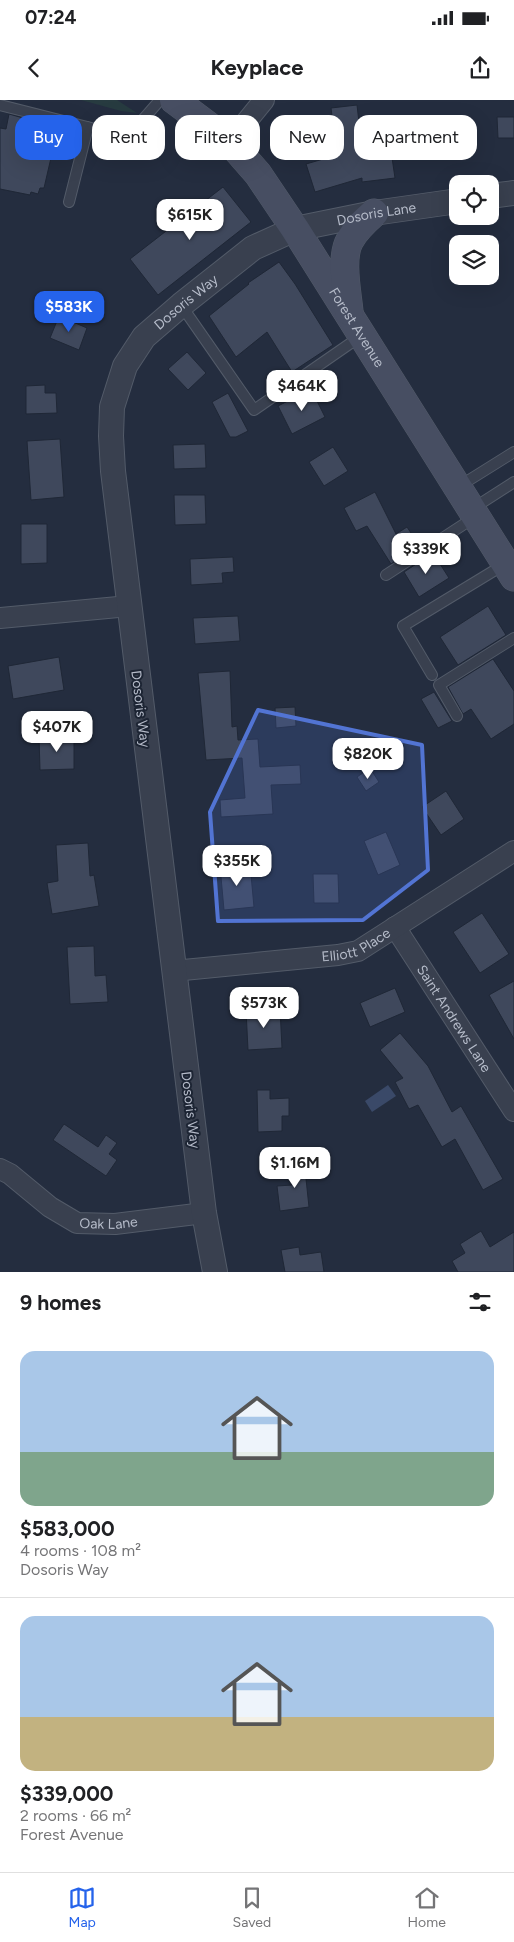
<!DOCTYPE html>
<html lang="en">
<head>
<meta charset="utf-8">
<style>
	:root { --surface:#fff; --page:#f2f2f2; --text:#202124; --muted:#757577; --line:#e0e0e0; --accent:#2563eb }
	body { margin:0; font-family:Figtree,sans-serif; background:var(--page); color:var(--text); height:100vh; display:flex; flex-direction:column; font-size:19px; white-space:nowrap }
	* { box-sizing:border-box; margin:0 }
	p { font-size:16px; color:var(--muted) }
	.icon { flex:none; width:28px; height:28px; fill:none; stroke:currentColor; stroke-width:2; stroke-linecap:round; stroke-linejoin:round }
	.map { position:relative; height:1172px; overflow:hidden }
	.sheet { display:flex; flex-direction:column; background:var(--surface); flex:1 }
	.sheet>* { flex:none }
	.hud { position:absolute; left:15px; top:15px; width:485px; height:45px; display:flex; gap:10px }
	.fabs { position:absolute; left:449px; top:75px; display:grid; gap:10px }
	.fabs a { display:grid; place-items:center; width:50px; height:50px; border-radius:10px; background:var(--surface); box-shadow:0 5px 20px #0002; font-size:25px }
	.price { position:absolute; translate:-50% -42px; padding:0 11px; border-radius:10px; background:#fff; color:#222; font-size:16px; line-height:32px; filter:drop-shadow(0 1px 2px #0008) }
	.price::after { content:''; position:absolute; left:50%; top:30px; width:15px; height:11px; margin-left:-8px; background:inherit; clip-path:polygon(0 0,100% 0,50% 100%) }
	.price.selected { background:var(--accent); color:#fff }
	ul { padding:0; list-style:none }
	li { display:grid; align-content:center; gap:10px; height:265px; padding:0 20px }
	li+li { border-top:1px solid var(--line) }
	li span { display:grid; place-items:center; height:155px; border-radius:15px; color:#555 }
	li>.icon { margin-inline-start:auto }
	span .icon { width:90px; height:90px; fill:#fffc; stroke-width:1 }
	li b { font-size:21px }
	h2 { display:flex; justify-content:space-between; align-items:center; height:60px; padding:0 20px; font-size:21px }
	.tag { padding:0 18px; border-radius:15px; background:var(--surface); box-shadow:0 5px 20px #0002; font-size:18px; line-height:45px }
	.tag.selected { background:var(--accent); color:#fff }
	.status { display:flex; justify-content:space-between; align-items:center; height:35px; padding:0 25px; background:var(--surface); direction:ltr }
	.status svg { height:14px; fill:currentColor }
	header { display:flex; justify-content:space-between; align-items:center; height:65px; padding:0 20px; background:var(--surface); font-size:22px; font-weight:700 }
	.tab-bar { display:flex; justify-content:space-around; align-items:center; height:70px; border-top:1px solid var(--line); background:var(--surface); font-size:14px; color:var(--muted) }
	.tab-bar a { display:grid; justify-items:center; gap:2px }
	.tab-bar .selected { color:var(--accent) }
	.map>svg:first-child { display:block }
</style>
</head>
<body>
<div class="status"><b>07:24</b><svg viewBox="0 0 49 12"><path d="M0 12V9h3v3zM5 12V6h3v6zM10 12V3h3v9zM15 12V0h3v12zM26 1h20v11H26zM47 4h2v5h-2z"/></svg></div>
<header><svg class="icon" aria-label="back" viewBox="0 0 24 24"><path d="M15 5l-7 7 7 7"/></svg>Keyplace<svg class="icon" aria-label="share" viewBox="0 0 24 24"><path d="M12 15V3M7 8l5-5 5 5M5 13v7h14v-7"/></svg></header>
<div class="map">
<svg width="514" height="1172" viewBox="0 0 514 1172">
	<rect width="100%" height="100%" fill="#242d3f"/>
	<path fill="#273b40" d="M81,0H117L137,13L121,11Z"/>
	<path fill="#3a4968" d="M388,985L396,996L372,1012L365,1001Z"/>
	<path fill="#3f485c" stroke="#1f2736" d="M357,5L362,48L390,44L395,78L362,82V78L315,92L306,64L337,55L331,8Z
		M9,14L30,20L27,33L40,36L44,43L54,45L44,88H40L38,94L31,92L30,95L0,89V28L6,29Z
		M497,17H514V38H498Z
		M223,87L251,122L158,195L130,159Z
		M279,162L295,184L333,245L292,272L267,232L236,257L209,216L249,184L248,183Z
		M59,216L87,228L79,250L50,238Z
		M187,252L206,273L188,290L168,269Z
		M45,285V293H56L57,313L26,314V286Z
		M311,289L325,317L292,334L278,306Z
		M228,293L248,331L236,337H230L212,302Z
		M60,339L64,397L31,400L27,341Z
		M205,344L206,368L174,369L173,345Z
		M333,347L348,371L324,386L309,362Z
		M375,392L396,434L407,427L419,445L391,464L367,426L356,431L344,408Z
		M174,395H205L206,424L175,425Z
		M21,424H47V463L21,464Z
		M433,453L449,478L419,497L404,472Z
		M233,457L234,472L222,473L223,483L191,485L190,459Z
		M488,506L506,535L458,565L440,537Z
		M238,516L240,541L195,544L193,518Z
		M59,557L64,590L13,599L8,566Z
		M493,559L514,591V624L491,639L471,609L463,614L448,587Z
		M230,571L232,627L237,626L238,640L258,639L260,667L300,665L301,684L271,685L273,714L221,717L220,700L245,698L242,658L206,660L198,573Z
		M434,592L452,621L438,628L421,599Z
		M295,607L296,626L276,628L275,608Z
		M39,637H74V669L40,670Z
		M370,668L379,682L366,691L357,677Z
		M446,691L464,719L441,735L422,707Z
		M386,732L400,765L378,775L364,741Z
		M88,743L90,776L94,775L99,806L52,814L47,783L58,781L56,745Z
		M250,764L254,807L224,810L220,766Z
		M313,774H338L339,803H314Z
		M482,813L509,854L480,873L453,832Z
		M94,846L95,876L106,875L108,902L70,904L67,847Z
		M514,881V939L489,895Z
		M395,888L405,912L370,927L360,903Z
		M280,908L282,948L248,950L246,910Z
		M400,933L428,966L452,1012L461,1006L503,1079L483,1090L455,1039L442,1047L418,1005L409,1009L395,982L403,978L380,950Z
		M257,990H270V999L289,998V1016H282V1031L258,1032Z
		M64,1024L98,1047L106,1035L117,1043L109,1054L117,1060L106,1076L53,1040Z
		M304,1060L309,1107L280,1111L277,1086L292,1085L290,1062Z
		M481,1131L490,1147L514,1132V1172H458L452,1161L465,1153L460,1144Z
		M299,1147L300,1155L321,1152L324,1172H285L281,1150Z"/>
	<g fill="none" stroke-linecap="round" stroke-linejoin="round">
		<defs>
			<path id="service" d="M0,5L119,35L139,24L160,0
				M69,102L88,27
				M181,205L254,310L361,236
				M458,387L514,352
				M472,409L514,382
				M386,475L475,417
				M432,575L403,526L505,464
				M457,616L439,585L514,538"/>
			<g id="minor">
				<path d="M230,42L264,0"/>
				<path d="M0,518L129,506"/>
				<path id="s1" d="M395,827L514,1011"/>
				<path id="s2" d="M173,871L338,855L358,851L514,751"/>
				<path id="s3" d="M0,1069L10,1074L50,1107L77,1123L115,1124L204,1113"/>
			</g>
			<g id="tertiary">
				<path d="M490,96L514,93"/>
				<path id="s4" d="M215,1172L204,1113L113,371L111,336L112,307L125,266L144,237L181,205L253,148L295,129L374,113L458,101"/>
			</g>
			<g id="secondary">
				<path id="s5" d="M174,0L230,42L258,74L295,129L514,477"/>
				<path d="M349,211C347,191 340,157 350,140C356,129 365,121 374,113"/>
			</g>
		</defs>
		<use href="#service" stroke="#535b69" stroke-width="12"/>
		<use href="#minor" stroke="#535b69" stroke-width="22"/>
		<use href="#tertiary" stroke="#535b69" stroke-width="26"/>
		<use href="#secondary" stroke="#535b69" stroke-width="29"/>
		<use href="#service" stroke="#39404f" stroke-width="10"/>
		<use href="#minor" stroke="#39404f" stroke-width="20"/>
		<use href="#tertiary" stroke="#39404f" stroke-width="24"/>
		<use href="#secondary" stroke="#474e62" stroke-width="28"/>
	</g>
	<path fill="#5274d3" fill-opacity="0.2" stroke="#5274d3" stroke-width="4" stroke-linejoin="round" d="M258,610L422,645L428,770L363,820L218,821L210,712Z"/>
	<g text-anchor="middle" stroke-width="4" stroke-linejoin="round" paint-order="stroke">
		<g font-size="14" fill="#b5bbc9" stroke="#1d2534">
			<text dy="5" stroke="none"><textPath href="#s4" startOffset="1219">Dosoris Lane</textPath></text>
			<text dy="5" stroke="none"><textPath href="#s4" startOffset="1004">Dosoris Way</textPath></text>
			<text dy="5" stroke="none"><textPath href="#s5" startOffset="295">Forest Avenue</textPath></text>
			<text transform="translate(141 609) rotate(83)" y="5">Dosoris Way</text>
			<text dy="5" stroke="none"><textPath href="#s2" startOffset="186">Elliott Place</textPath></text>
			<text dy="5" stroke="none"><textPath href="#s1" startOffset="109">Saint Andrews Lane</textPath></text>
			<text transform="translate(191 1010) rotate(83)" y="5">Dosoris Way</text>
			<text dy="5" stroke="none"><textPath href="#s3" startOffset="126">Oak Lane</textPath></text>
		</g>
	</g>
</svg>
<div class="fabs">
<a><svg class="icon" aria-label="locate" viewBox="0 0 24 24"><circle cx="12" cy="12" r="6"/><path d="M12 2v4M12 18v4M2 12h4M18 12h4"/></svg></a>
<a><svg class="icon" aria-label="layers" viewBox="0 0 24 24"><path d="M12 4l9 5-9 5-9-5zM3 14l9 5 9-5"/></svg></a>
</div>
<b class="price" style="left:190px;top:141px">$615K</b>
<b class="price selected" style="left:69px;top:233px">$583K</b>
<b class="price" style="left:302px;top:312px">$464K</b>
<b class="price" style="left:426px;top:475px">$339K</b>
<b class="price" style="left:57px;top:653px">$407K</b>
<b class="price" style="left:368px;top:680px">$820K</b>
<b class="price" style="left:237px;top:787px">$355K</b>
<b class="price" style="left:264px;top:929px">$573K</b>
<b class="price" style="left:295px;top:1089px">$1.16M</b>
<div class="hud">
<a class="tag selected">Buy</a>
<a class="tag">Rent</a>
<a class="tag">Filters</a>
<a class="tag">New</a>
<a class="tag">Apartment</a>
</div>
</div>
<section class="sheet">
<h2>9 homes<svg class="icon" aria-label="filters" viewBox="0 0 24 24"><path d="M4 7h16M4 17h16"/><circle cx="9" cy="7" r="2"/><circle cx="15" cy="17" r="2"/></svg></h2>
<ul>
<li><span style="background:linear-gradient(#a9c7e8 65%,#7fa58c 0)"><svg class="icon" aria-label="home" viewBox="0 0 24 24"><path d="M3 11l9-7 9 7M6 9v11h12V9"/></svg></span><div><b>$583,000</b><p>4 rooms · 108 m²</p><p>Dosoris Way</p></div></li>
<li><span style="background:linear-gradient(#a9c7e8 65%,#c2b280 0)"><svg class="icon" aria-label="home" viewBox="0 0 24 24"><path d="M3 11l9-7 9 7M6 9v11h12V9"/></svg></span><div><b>$339,000</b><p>2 rooms · 66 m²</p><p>Forest Avenue</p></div></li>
</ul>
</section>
<nav class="tab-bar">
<a class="selected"><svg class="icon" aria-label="map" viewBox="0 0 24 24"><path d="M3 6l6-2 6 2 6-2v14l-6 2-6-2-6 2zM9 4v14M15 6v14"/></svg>Map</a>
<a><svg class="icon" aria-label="saved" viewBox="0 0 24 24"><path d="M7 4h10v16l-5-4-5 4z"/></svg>Saved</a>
<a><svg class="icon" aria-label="home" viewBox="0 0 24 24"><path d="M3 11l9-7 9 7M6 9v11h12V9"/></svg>Home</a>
</nav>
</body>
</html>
